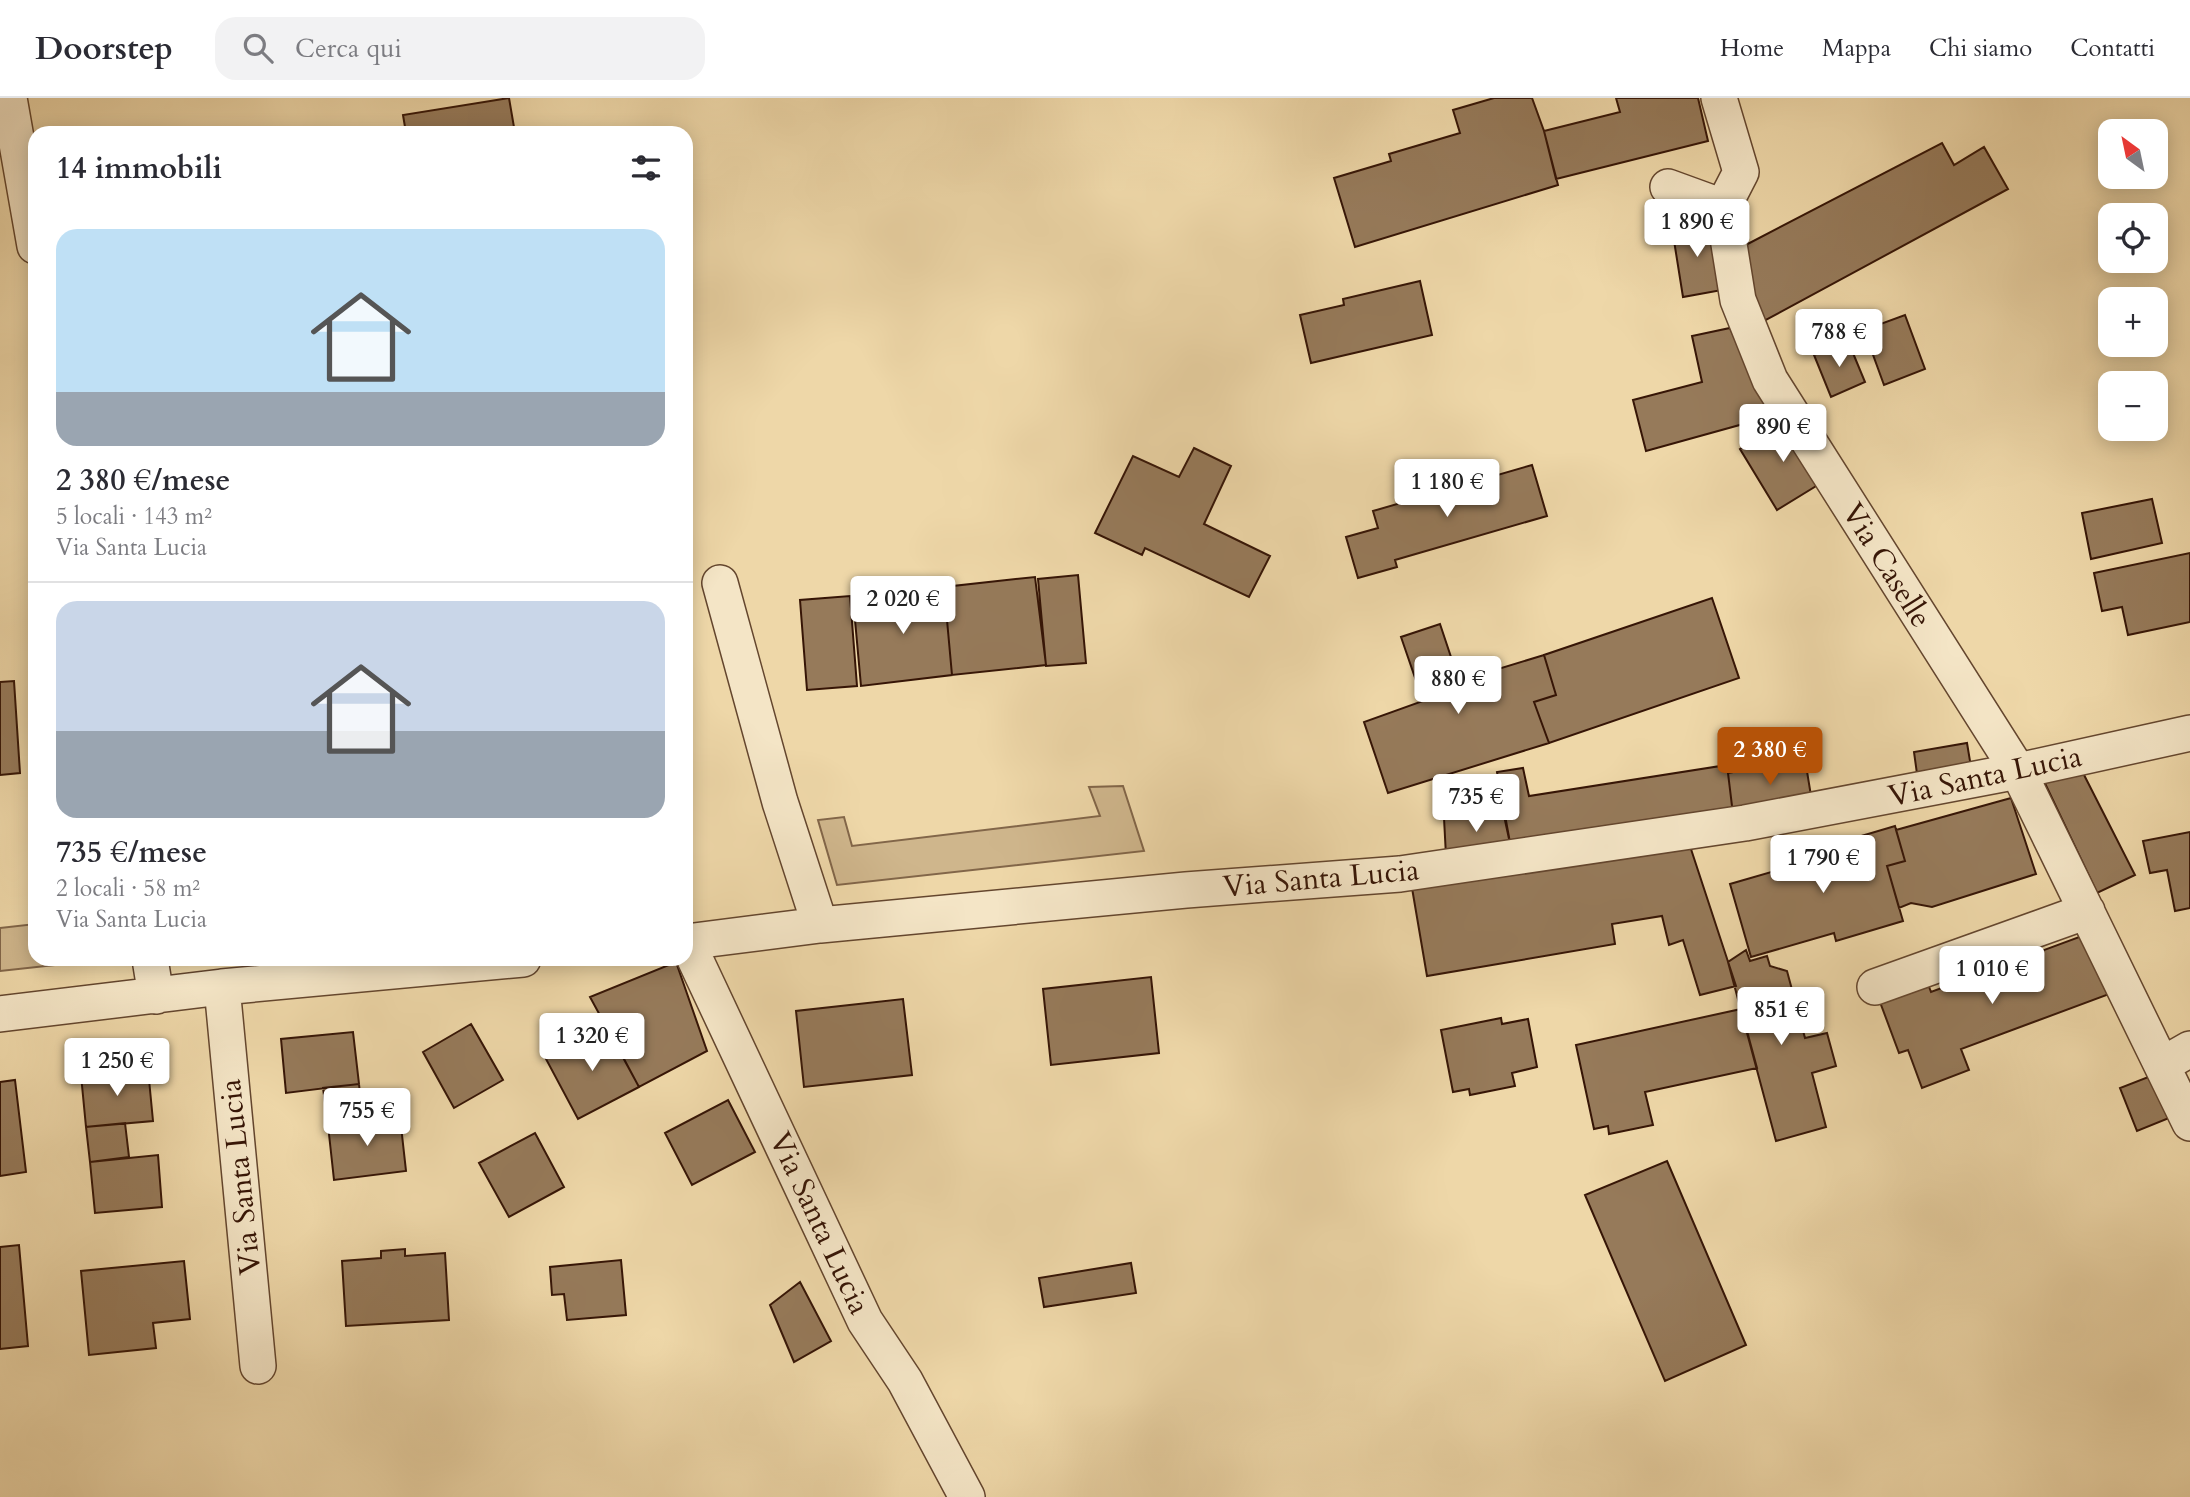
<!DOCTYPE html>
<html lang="it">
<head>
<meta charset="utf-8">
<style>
	:root { --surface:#fff; --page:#f2f2f3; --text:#2b2b33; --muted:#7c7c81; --line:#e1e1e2; --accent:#b45309 }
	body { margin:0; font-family:Cardo,serif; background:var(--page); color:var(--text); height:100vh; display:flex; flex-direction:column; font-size:26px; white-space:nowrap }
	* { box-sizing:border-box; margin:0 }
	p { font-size:23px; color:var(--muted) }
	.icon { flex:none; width:38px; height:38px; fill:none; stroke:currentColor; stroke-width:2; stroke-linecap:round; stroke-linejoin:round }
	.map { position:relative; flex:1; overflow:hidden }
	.panel { position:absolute; left:28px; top:28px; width:665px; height:840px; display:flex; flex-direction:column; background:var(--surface); border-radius:21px; box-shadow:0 4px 18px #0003 }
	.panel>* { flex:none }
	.needle { width:46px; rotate:327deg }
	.controls { position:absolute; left:2098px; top:21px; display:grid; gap:14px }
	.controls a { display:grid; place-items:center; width:70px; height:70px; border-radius:14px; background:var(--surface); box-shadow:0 4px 18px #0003; font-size:35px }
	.price { position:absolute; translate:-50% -60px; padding:0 16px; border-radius:7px; background:#fff; color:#222; font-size:23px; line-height:46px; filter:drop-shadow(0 2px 4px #0008) }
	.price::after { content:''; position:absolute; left:50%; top:42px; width:21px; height:16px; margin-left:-10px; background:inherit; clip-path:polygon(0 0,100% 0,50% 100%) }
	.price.current { background:var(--accent); color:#fff }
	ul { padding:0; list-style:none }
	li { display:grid; align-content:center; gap:14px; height:371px; padding:0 28px }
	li+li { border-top:2px solid var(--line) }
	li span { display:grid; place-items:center; height:217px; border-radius:21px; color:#555 }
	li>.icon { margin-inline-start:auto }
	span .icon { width:126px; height:126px; fill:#fffc; stroke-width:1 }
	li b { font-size:30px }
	h2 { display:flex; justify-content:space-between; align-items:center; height:84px; padding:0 28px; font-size:30px }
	header { display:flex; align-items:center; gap:42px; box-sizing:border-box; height:98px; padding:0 35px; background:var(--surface); border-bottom:2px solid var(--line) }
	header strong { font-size:33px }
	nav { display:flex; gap:38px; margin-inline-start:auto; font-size:24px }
	.search { width:490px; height:63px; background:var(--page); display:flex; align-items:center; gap:18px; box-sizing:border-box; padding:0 24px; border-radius:21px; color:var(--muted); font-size:26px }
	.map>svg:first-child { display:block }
</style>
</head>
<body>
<header>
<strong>Doorstep</strong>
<div class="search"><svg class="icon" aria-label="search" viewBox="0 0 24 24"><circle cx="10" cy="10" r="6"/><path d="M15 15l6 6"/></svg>Cerca qui</div>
<nav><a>Home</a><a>Mappa</a><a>Chi siamo</a><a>Contatti</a></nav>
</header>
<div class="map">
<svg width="2190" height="1399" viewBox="0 0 2190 1399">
	<rect width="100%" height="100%" fill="#eed7a8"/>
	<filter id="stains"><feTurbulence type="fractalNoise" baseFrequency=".00286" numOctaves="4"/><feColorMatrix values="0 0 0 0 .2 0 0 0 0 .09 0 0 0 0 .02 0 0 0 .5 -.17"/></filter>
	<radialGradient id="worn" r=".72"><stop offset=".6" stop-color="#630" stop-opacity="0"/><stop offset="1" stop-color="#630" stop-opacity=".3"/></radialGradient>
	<path fill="#cfb68c" stroke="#826649" stroke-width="2" d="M1123,688L1144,753L837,787L818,722L844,719L852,748L1100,718L1089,689Z
		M35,826V861H110L0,873V830Z"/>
	<path fill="#967a5a" stroke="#361506" stroke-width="2" d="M509,0L515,35H406L403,17Z
		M1494,0H1532L1544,33L1558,87L1355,149L1334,80L1391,63L1389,56L1460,35L1453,12Z
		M1616,0H1698L1708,43L1556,81L1544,33L1620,14Z
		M1942,45L1954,67L1984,49L2008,91L1764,223L1738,173L1740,150Z
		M1710,124L1722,192L1683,199L1672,130Z
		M1420,183L1432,237L1311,265L1300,217L1344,207L1343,201Z
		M1905,217L1925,271L1884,287L1864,232Z
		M1730,230L1772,318L1646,353L1633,302L1702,284L1692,238Z
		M1848,243L1865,284L1831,299L1814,257Z
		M1790,321L1826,382L1777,412L1740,351Z
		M1194,350L1231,368L1204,426L1270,458L1249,499L1145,450L1142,457L1095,435L1133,358L1179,379Z
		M1532,367L1547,418L1395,462L1397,469L1358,480L1346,439L1378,430L1373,413Z
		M2152,401L2162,445L2091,461L2082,415Z
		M2190,455V524L2128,537L2122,509L2102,513L2094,475Z
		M1078,477L1086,565L1046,568L1038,481Z
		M1035,479L1046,567L952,577L944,489Z
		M944,489L952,577L861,588L853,500Z
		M850,498L857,588L807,592L800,502Z
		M1712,500L1739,580L1549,645L1534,604L1556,597L1544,557Z
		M1440,526L1459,583L1544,557L1556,597L1534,604L1549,645L1388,695L1364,624L1423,603L1401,539Z
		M14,583L20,675L0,677V584Z
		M1967,645L1972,675L1918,683L1914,654Z
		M1805,661L1812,704L1733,716L1728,675Z
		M1727,667L1733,716L1511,750L1497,674L1523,670L1529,698Z
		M2080,669L2135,777L2097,795L2042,679Z
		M2011,700L2036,776L1932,809L1911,805L1899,810L1887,768L1905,763L1896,732Z
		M1503,713L1511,750L1446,758L1444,720Z
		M1895,728L1905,763L1887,768L1903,823L1836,843L1834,835L1751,859L1730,786L1816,761L1814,752Z
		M2190,734V810L2175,813L2167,772L2150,775L2143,743Z
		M1689,745L1736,888L1700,897L1683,842L1669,847L1662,818L1612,826L1615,846L1427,878L1412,790Z
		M2090,835L2112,895L1961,951L1969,972L1922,990L1908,952L1899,955L1880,904L1928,886L1931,894Z
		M1746,852L1750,863L1767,858L1770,868L1787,873L1805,940L1827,935L1836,968L1812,975L1826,1029L1776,1043L1728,864Z
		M676,864L707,953L639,989L590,899Z
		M1151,879L1159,955L1051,967L1043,891Z
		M903,901L912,977L804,989L796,913Z
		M1741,911L1757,970L1645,994L1653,1027L1609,1036L1608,1028L1594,1031L1576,947Z
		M1501,920L1502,926L1528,921L1537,969L1512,975L1515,988L1470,997L1469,991L1453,994L1441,932Z
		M471,926L503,982L454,1010L423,954Z
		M607,929L639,989L578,1021L546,961Z
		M353,934L359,986L286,995L281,941Z
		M148,971L153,1023L86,1029L81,977Z
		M2156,976L2174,1018L2137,1033L2120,990Z
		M15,982L26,1074L0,1078V984Z
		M359,986L363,1024L328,1027L323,990Z
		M728,1002L755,1054L692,1087L665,1035Z
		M400,1019L406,1073L334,1082L328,1027Z
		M125,1025L129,1059L90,1064L86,1029Z
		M535,1035L564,1089L509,1119L479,1065Z
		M158,1057L162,1109L95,1115L90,1064Z
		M1667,1063L1746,1247L1665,1283L1585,1097Z
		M19,1147L28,1248L0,1251V1149Z
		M405,1151V1158L445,1155L449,1222L346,1228L342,1163L381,1160V1153Z
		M621,1162L626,1217L567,1222L564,1196L552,1197L550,1169Z
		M184,1163L190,1221L153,1225L156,1250L89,1257L81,1173Z
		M1131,1165L1136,1195L1044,1209L1039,1180Z
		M800,1184L831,1243L794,1264L770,1207Z"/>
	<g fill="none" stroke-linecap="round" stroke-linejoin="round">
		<defs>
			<path id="street" d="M9,0L35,148
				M1719,0L1741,74L1723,109
				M1668,89L1723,109L1738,202L1770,282L2018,673L2190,1025
				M720,485L780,704L820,827
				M686,844L820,827L1186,792L1400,776L1745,725L2018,673L2190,635
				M687,844L865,1223L905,1283L967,1399
				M150,861L156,898
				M222,889L258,1268
				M1875,889L2087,813
				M0,916L222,889L523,861
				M2162,967L2190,951"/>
		</defs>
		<use href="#street" stroke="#64462e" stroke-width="38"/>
		<use href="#street" stroke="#f4e5c6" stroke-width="35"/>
	</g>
	<g text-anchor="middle" stroke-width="5" stroke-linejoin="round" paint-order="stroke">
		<g font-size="30" fill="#361506" stroke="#f4e5c6">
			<text transform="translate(1887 467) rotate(58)" y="10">Via Caselle</text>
			<text transform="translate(1985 678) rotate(-12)" y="10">Via Santa Lucia</text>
			<text transform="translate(1321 780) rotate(-5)" y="10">Via Santa Lucia</text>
			<text transform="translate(240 1079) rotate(-96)" y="10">Via Santa Lucia</text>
			<text transform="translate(820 1125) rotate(65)" y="10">Via Santa Lucia</text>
		</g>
	</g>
	<rect width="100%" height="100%" filter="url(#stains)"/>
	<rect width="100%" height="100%" fill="url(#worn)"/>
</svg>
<div class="controls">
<a><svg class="needle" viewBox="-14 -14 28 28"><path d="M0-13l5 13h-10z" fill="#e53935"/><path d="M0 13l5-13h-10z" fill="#7c7c81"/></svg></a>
<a><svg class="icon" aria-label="locate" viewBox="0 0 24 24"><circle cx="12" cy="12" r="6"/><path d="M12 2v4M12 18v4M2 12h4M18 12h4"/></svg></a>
<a>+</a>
<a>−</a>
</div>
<b class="price" style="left:1697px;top:161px">1 890 €</b>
<b class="price" style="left:1839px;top:271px">788 €</b>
<b class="price" style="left:1783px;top:366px">890 €</b>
<b class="price" style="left:1447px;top:421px">1 180 €</b>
<b class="price" style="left:903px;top:538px">2 020 €</b>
<b class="price" style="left:1458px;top:618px">880 €</b>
<b class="price current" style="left:1770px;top:689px">2 380 €</b>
<b class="price" style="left:1476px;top:736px">735 €</b>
<b class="price" style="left:1823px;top:797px">1 790 €</b>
<b class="price" style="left:1992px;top:908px">1 010 €</b>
<b class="price" style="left:1781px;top:949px">851 €</b>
<b class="price" style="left:592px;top:975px">1 320 €</b>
<b class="price" style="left:117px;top:1000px">1 250 €</b>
<b class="price" style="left:367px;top:1050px">755 €</b>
<section class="panel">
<h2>14 immobili<svg class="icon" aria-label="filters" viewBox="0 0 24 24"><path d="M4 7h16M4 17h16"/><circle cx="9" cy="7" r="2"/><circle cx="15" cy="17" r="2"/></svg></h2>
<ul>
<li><span style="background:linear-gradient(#bfe0f5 75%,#9aa5b1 0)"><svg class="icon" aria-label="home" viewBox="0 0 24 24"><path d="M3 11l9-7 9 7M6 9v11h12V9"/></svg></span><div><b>2 380 €/mese</b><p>5 locali · 143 m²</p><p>Via Santa Lucia</p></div></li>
<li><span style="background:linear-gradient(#c9d6e8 60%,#9aa5b1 0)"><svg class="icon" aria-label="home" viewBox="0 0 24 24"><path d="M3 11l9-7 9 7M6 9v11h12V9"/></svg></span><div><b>735 €/mese</b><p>2 locali · 58 m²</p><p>Via Santa Lucia</p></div></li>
</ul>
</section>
</div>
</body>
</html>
